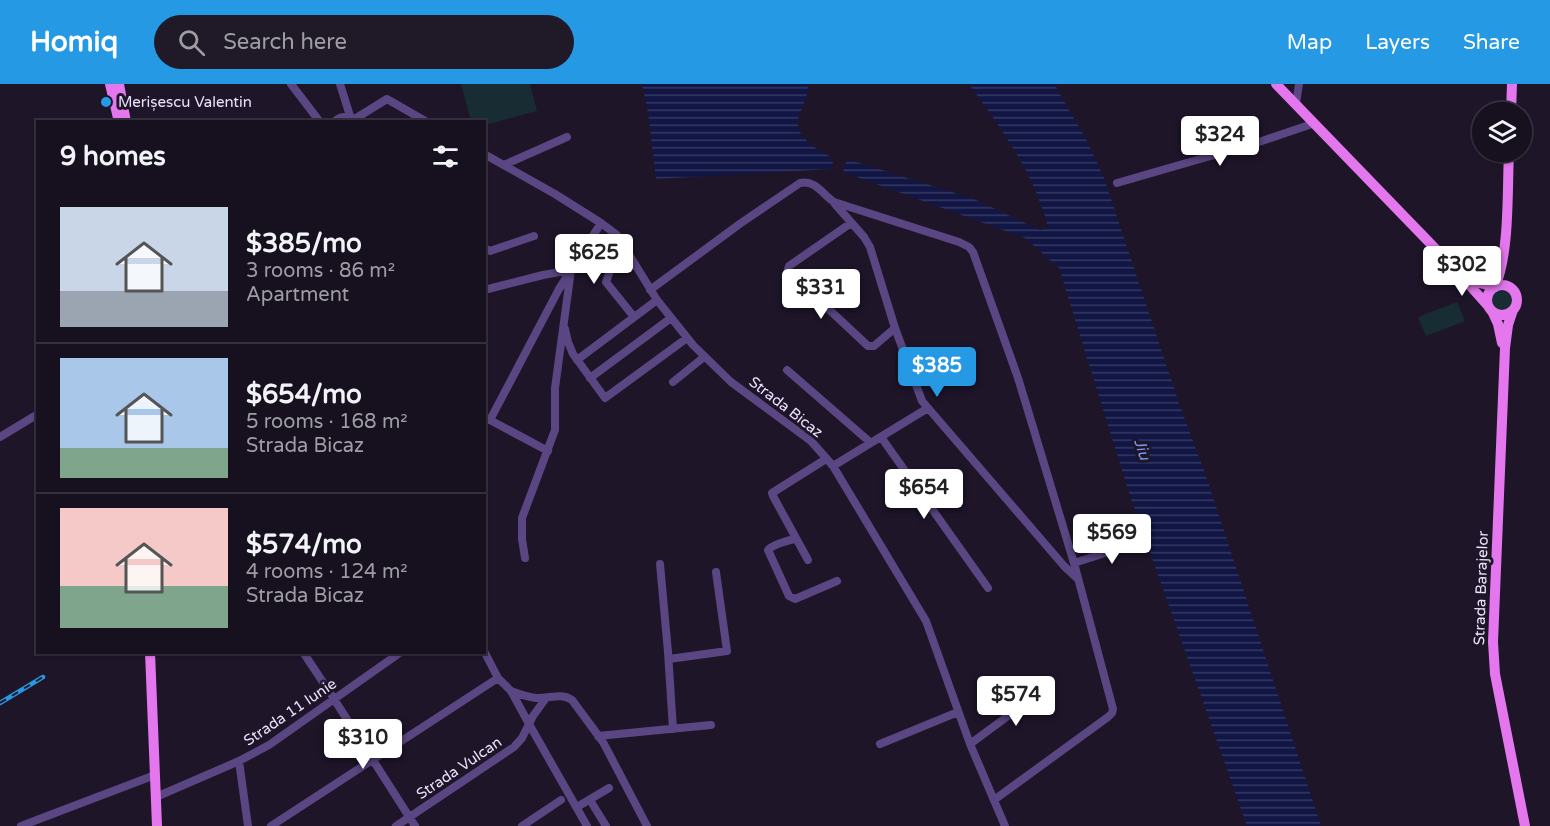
<!DOCTYPE html>
<html lang="en">
<head>
<meta charset="utf-8">
<style>
	:root { --surface:#16101f; --page:#1f1928; --text:#f1f3f6; --muted:#9e9da4; --line:#35303d; --accent:#2599e3 }
	body { margin:0; font-family:"Varela Round",sans-serif; background:var(--page); color:var(--text); height:100vh; display:flex; flex-direction:column; font-size:22px; white-space:nowrap }
	* { box-sizing:border-box; margin:0 }
	p { font-size:20px; color:var(--muted) }
	.icon { flex:none; width:33px; height:33px; fill:none; stroke:currentColor; stroke-width:2; stroke-linecap:round; stroke-linejoin:round }
	.map { position:relative; flex:1; overflow:hidden }
	.sheet { position:absolute; left:36px; top:36px; width:450px; height:534px; display:flex; flex-direction:column; background:var(--surface); border-radius:0px; box-shadow:0 2px 4px #0004,0 0 0 2px var(--line) }
	.sheet>* { flex:none }
	.buttons { position:absolute; left:1472px; top:18px; display:grid; gap:12px }
	.buttons a { display:grid; place-items:center; width:60px; height:60px; border-radius:50%; background:var(--surface); box-shadow:0 2px 4px #0004,0 0 0 2px var(--line); font-size:30px }
	.price { position:absolute; translate:-50% -51px; padding:0 14px; border-radius:6px; background:#fff; color:#222; font-size:20px; line-height:39px; filter:drop-shadow(0 2px 3px #0008) }
	.price::after { content:''; position:absolute; left:50%; top:36px; width:18px; height:14px; margin-left:-9px; background:inherit; clip-path:polygon(0 0,100% 0,50% 100%) }
	.price.current { background:var(--accent); color:#fff }
	ul { padding:0; list-style:none }
	li { display:flex; align-items:center; gap:18px; height:150px; padding:0 24px }
	li+li { border-top:2px solid var(--line) }
	li span { display:grid; place-items:center; flex:none; width:168px; height:120px; border-radius:0px; color:#555 }
	li>.icon { margin-inline-start:auto }
	span .icon { width:72px; height:72px; fill:#fffc; stroke-width:1 }
	li b { font-size:26px }
	h2 { display:flex; justify-content:space-between; align-items:center; height:72px; padding:0 24px; font-size:26px }
	header { display:flex; align-items:center; gap:36px; box-sizing:border-box; height:84px; padding:0 30px; background:var(--accent); color:#fff }
	header strong { font-size:28px }
	nav { display:flex; gap:33px; margin-inline-start:auto; font-size:21px }
	.search { width:420px; height:54px; background:var(--page); display:flex; align-items:center; gap:15px; box-sizing:border-box; padding:0 21px; border-radius:33px; color:var(--muted); font-size:22px }
	.map>svg:first-child { display:block }
</style>
</head>
<body>
<header>
<strong>Homiq</strong>
<div class="search"><svg class="icon" aria-label="search" viewBox="0 0 24 24"><circle cx="10" cy="10" r="6"/><path d="M15 15l6 6"/></svg>Search here</div>
<nav><a>Map</a><a>Layers</a><a>Share</a></nav>
</header>
<div class="map">
<svg width="1550" height="742" viewBox="0 0 1550 742">
	<defs>
		<pattern id="grass-tufts" width="24" height="20" patternUnits="userSpaceOnUse" patternTransform="scale(1.5)"><rect width="24" height="20" fill="#182c33"/><path d="M3 7l-1-3M5 7V3M7 7l1-3M15 17l-1-3M17 17v-4M19 17l1-3" fill="none" stroke="#3a4a51"/></pattern>
		<pattern id="water-rules" width="6" height="5" patternUnits="userSpaceOnUse" patternTransform="scale(1.5)"><rect width="6" height="5" fill="#121645"/><path d="M0 2.5h6" fill="none" stroke="#353861"/></pattern>
	</defs>
	<rect width="100%" height="100%" fill="#1e1529"/>
	<path fill="url(#grass-tufts)" d="M1491 216a11 11 0 1 1 22 0a11 11 0 1 1-22 0Z"/>
	<path fill="#182c33" d="M461,0H530L537,27L485,41L484,38L471,37Z
		M1457,218L1465,237L1426,252L1418,233Z"/>
	<path fill="url(#water-rules)" d="M642,0H807C809,7 807,12 804,19C802,25 798,31 798,38C796,53 818,66 830,72L829,76L833,78L831,85L656,95L648,29Z
		M969,0H1054L1086,55L1104,94L1180,322L1205,389L1321,742H1247L1130,412L1059,184L1025,154L843,88L847,75L974,115L1040,146L1048,143C1033,87 1002,46 969,0Z"/>
	<g fill="none" stroke-linecap="round" stroke-linejoin="round">
		<path stroke="#5a4682" stroke-width="8" d="M291,0L320,38
			M340,0L351,35
			M1296,20L1299,0
			M353,36L387,15L427,38
			M334,38C340,32 347,31 354,37
			M484,70L555,110L601,139L617,151L657,216L693,261L731,298L811,357L833,382L926,537L970,660L1005,742
			M504,81L567,53
			M1117,99L1259,58L1315,39
			M835,120L864,153L870,163L895,244L922,317L1064,482L1078,495
			M851,139L789,182L788,185L790,189L868,262H874L895,244
			M621,157L606,198L634,233
			M484,164L490,167L534,152
			M484,206L543,191L571,186L555,304V346L522,434V455L525,474
			M650,206L741,139L800,99C816,96 822,110 834,118L959,158L969,163L973,168L1018,294L1029,330L1074,479L1113,625L1112,629L1108,633L994,716
			M565,245L568,258L573,270L605,314L687,254
			M577,276L657,216
			M787,286L871,359
			M590,294L671,234
			M673,298L704,273
			M487,336H490L548,367
			M490,336L559,205L601,139
			M0,353L38,330
			M881,353L988,504
			M833,382L928,324
			M796,454C787,458 774,459 768,466L789,512L795,515L837,497
			M808,476L773,412L772,409L826,375
			M1074,479L1142,457
			M660,480L668,568L673,645
			M484,567L498,594L511,607
			M303,568L334,615L415,742
			M669,575L727,567L716,488
			M598,652L711,641
			M880,660L958,628
			M970,660L1046,604
			M239,677L248,742
			M156,713L239,677L269,661L401,568
			M590,716L606,742
			M577,723L609,704
			M21,742L155,691
			M271,742L498,594
			M396,742L514,663L522,654L533,632L546,614
			M522,742L561,716
			M587,742L529,640L511,607C519,610 528,613 536,614C549,615 561,608 572,616L603,658L647,742"/>
		<path stroke="#e476ee" stroke-width="10" d="M110,0L119,38
			M119,0L126,38
			M1276,0L1457,187L1489,223
			M1511,28L1512,0
			M1466,191L1476,198L1495,203C1510,167 1507,108 1509,68
			M1487 216a15 15 0 1 1 30 0a15 15 0 1 1-30 0Z
			M1513,226L1508,241L1505,264L1493,558L1495,590L1525,742
			M1492,227L1498,240L1502,259
			M150,568L157,742"/>
		<defs>
			<path id="rail" d="M0,619L43,593"/>
		</defs>
		<use href="#rail" stroke="#2599e3" stroke-width="4.5"/>
		<use href="#rail" stroke="#1e1529" stroke-width="2" stroke-dasharray="7" stroke-linecap="butt"/>
	</g>
	<circle fill="#2599e3" stroke="#1e1529" stroke-width="2" cx="106" cy="18" r="6"/>
	<g text-anchor="middle" stroke-width="6" stroke-linejoin="round" paint-order="stroke">
		<g font-size="15" fill="#ece1fb" stroke="#1e1529" text-anchor="start">
			<text x="118" y="23">Merișescu Valentin</text>
		</g>
		<g font-size="15" fill="#ece1fb" stroke="#1e1529">
			<text transform="translate(786 323) rotate(38)" y="5">Strada Bicaz</text>
			<text transform="translate(1481 504) rotate(-88)" y="5">Strada Barajelor</text>
			<text transform="translate(290 628) rotate(-34)" y="5">Strada 11 Iunie</text>
			<text transform="translate(459 684) rotate(-34)" y="5">Strada Vulcan</text>
		</g>
		<g font-size="16" font-style="italic" fill="#7c98ee" stroke="#1e1529">
			<text transform="translate(1143 365) rotate(72)" y="6">Jiu</text>
		</g>
	</g>
</svg>
<div class="buttons">
<a><svg class="icon" aria-label="layers" viewBox="0 0 24 24"><path d="M12 4l9 5-9 5-9-5zM3 14l9 5 9-5"/></svg></a>
</div>
<b class="price" style="left:1220px;top:83px">$324</b>
<b class="price" style="left:594px;top:201px">$625</b>
<b class="price" style="left:1462px;top:213px">$302</b>
<b class="price" style="left:821px;top:236px">$331</b>
<b class="price current" style="left:937px;top:314px">$385</b>
<b class="price" style="left:924px;top:436px">$654</b>
<b class="price" style="left:1112px;top:481px">$569</b>
<b class="price" style="left:1016px;top:643px">$574</b>
<b class="price" style="left:363px;top:686px">$310</b>
<section class="sheet">
<h2>9 homes<svg class="icon" aria-label="filters" viewBox="0 0 24 24"><path d="M4 7h16M4 17h16"/><circle cx="9" cy="7" r="2"/><circle cx="15" cy="17" r="2"/></svg></h2>
<ul>
<li><span style="background:linear-gradient(#c9d6e8 70%,#9aa5b1 0)"><svg class="icon" aria-label="home" viewBox="0 0 24 24"><path d="M3 11l9-7 9 7M6 9v11h12V9"/></svg></span><div><b>$385/mo</b><p>3 rooms · 86 m²</p><p>Apartment</p></div></li>
<li><span style="background:linear-gradient(#a9c7e8 75%,#7fa58c 0)"><svg class="icon" aria-label="home" viewBox="0 0 24 24"><path d="M3 11l9-7 9 7M6 9v11h12V9"/></svg></span><div><b>$654/mo</b><p>5 rooms · 168 m²</p><p>Strada Bicaz</p></div></li>
<li><span style="background:linear-gradient(#f6c9c9 65%,#7fa58c 0)"><svg class="icon" aria-label="home" viewBox="0 0 24 24"><path d="M3 11l9-7 9 7M6 9v11h12V9"/></svg></span><div><b>$574/mo</b><p>4 rooms · 124 m²</p><p>Strada Bicaz</p></div></li>
</ul>
</section>
</div>
</body>
</html>
